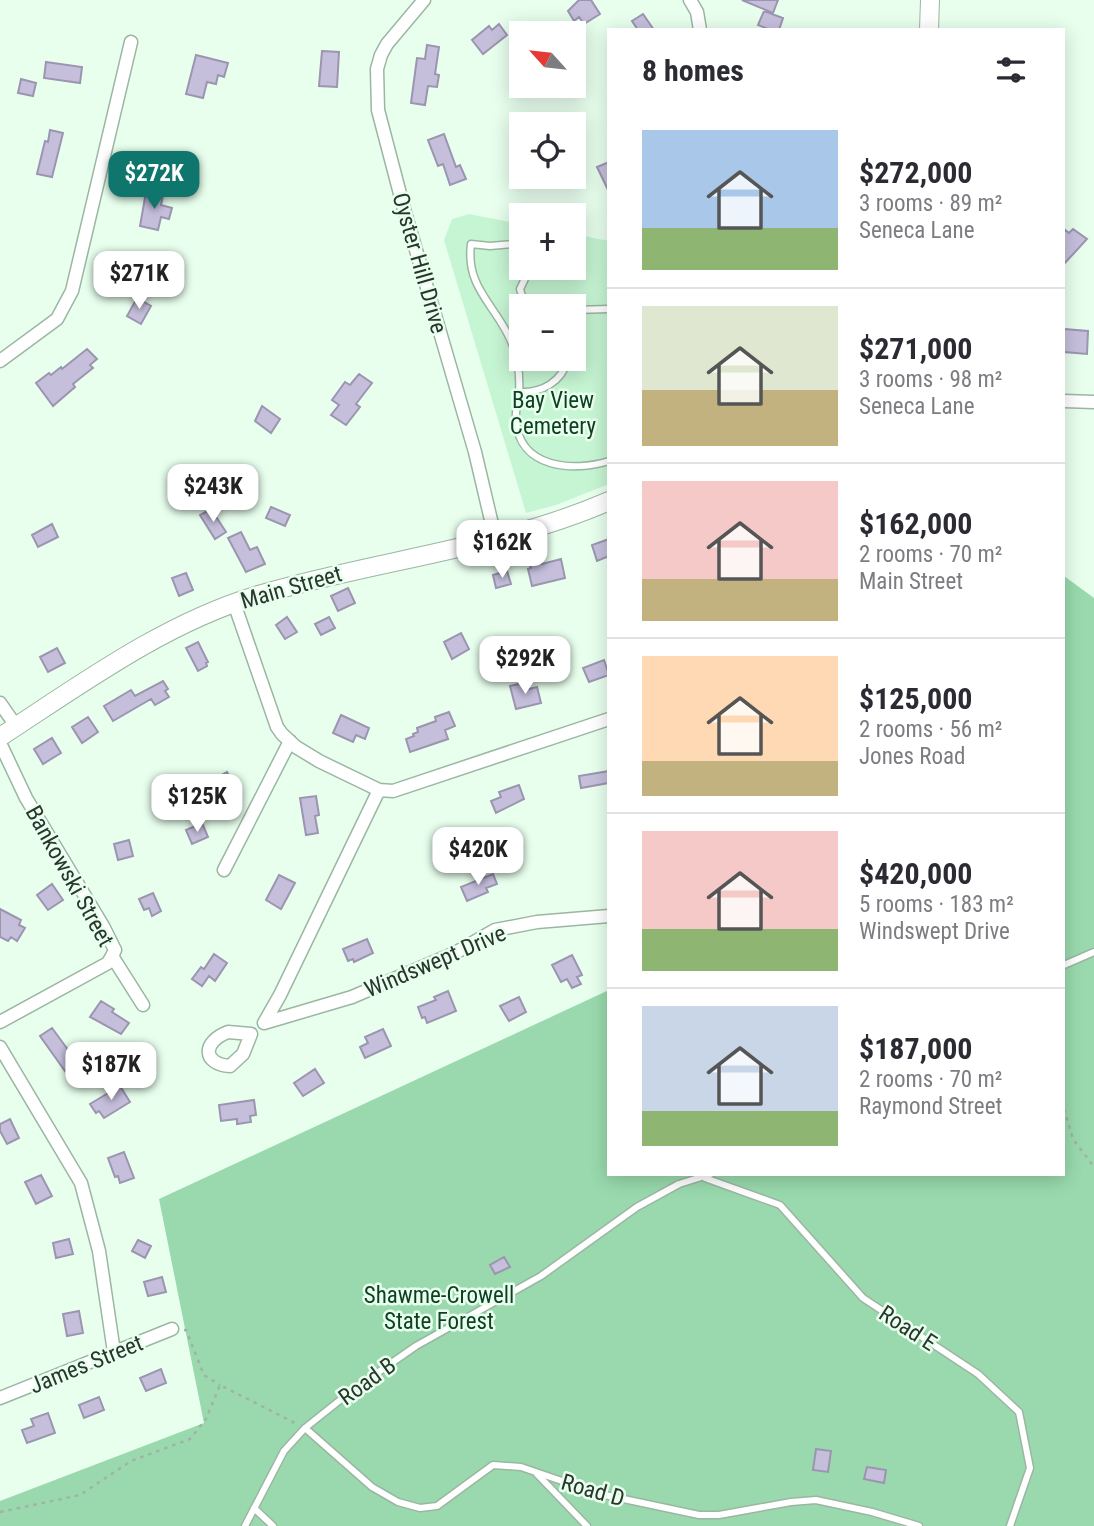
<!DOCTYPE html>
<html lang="en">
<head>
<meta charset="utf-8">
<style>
	:root { --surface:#fff; --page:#f2f2f3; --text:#2b2b33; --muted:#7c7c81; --line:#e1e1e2; --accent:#0f766e }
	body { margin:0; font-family:"Roboto Condensed",sans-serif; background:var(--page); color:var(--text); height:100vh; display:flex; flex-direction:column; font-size:26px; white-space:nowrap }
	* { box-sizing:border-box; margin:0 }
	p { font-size:23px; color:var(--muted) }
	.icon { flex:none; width:38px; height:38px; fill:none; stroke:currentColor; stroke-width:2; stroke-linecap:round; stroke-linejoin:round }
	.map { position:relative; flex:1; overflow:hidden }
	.details { position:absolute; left:607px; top:28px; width:458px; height:1148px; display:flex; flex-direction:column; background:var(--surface); border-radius:0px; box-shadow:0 4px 18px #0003 }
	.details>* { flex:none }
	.needle { width:46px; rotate:297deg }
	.controls { position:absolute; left:509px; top:21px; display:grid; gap:14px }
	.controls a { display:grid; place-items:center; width:77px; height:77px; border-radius:0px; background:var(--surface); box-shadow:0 4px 18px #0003; font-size:35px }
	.price { position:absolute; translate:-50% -60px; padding:0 16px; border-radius:14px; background:#fff; color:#222; font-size:23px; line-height:46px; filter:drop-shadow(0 2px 4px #0008) }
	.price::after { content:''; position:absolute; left:50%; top:42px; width:21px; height:16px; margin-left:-10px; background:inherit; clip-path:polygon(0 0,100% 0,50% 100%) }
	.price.current { background:var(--accent); color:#fff }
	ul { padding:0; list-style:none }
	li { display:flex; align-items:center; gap:21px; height:175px; padding:0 35px }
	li+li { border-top:2px solid var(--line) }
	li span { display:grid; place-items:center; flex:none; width:196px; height:140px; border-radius:0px; color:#555 }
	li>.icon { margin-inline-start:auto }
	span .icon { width:84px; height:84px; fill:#fffc; stroke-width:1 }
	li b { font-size:30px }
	h2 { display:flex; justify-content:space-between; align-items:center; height:84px; padding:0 35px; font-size:30px }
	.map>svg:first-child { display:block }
</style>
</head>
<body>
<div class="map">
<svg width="1094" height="1526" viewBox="0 0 1094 1526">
	<rect width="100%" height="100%" fill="#e8ffee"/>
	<path fill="#c6f5d3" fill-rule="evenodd" d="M469,214L521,224L522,268H574V234L609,241V484L556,505L526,513L444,240L452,219ZM522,306H574V359H522Z"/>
	<path fill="#99d9ad" d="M1064,576L1094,598V1526H0V1501L204,1423L159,1199L609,990V1174H1064Z"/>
	<path fill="#c5bfdc" stroke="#9b95b0" stroke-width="2" d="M579,0H591L600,14L584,24L579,17L574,21L568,11Z
		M742,0H778L773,13Z
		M764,11L783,18L779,30H770L758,25Z
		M643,14L654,30H638L632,21Z
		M499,24L507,35L483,54L472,40L489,26L492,30Z
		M427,45L439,47L435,74L439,75L437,87L428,86L425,105L411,103L417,58L425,59Z
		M322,51L339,52L337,87L319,86Z
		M196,55L228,63L224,77L218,75L216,84L207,82L203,98L186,94Z
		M46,62L82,67L80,83L44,78Z
		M21,79L36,83L33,96L18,93Z
		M50,130L63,133L52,177L37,174L45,141L48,142Z
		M444,134L456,167L460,165L466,179L450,185L443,164L438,166L428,140Z
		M609,162V192L597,167Z
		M146,192L163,196L161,205L172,208L169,219L161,217L158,230L140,226Z
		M1064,229L1069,233L1073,229L1087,239L1064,264Z
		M133,259L166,277L160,288L149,282L144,291L122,279Z
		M137,298L151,306L141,324L127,316Z
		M1064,329L1088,331L1087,354L1064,352Z
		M87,349L97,359L90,365L93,368L73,384L75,387L53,406L36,383L49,373L51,375L61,367L62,369Z
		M359,374L372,383L356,404L360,407L346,425L331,415L339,405L332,400L345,382L350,385Z
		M262,406L280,419L271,433L255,421Z
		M271,507L290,515L285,526L266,518Z
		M211,509L226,532L215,539L200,515Z
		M52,524L58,537L38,547L32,535Z
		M241,532L250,550L257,547L265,564L246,572L228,538Z
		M609,539V556L597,561L592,545Z
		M561,559L565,578L532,586L528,569L531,568L529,563L541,560L542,564Z
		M507,571L511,584L496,588L493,575Z
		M186,573L193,590L179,596L172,578Z
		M348,588L355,603L338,611L331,596Z
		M287,617L297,632L285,639L276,625Z
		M329,617L335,628L321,635L315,624Z
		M461,633L469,649L452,659L444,642Z
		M198,642L208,662L206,663L207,666L198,671L186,648Z
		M57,648L65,663L48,672L40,657Z
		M604,660L609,675L589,682L583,668Z
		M163,681L168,689L165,691L169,697L155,705L151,699L113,721L104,706L131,690L135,696Z
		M523,683L525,690L537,687L541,703L516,709L510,686Z
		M449,712L455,726L445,730L448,739L410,752L406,739L414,736L413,734L418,732L417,728L436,721L435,717Z
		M341,715L369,728L365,739L356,735L353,742L333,733Z
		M88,717L98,732L82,743L72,727Z
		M52,738L61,753L43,764L34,749Z
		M609,771V783L581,788L579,776Z
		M227,772L235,786L218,796L210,782Z
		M519,785L524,799L496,813L491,801L501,797L499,792Z
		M316,796L319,815L315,816L318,833L306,835L300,798Z
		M202,823L208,837L192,844L186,830Z
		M129,840L133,856L118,860L114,844Z
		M493,874L497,884L486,888L488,892L467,901L461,887Z
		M279,875L295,883L281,909L266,900Z
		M52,884L63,900L48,910L37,895Z
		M153,893L161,911L152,916L149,908L144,910L139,899Z
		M0,909L21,920L19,925L25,928L17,941L11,937L8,941L0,937Z
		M367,939L373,953L354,962L353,959L348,961L343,949Z
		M214,954L227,963L215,981L209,976L202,986L192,979L201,967L204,969Z
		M572,955L582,975L577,977L581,984L572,988L567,979L561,982L552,965Z
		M448,991L456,1011L427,1023L425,1017L422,1018L418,1007L436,1000L434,997Z
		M519,997L526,1012L509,1021L500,1006Z
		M101,1001L114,1009L112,1012L129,1023L121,1034L90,1017Z
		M52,1028L77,1062L65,1071L40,1036Z
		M383,1029L391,1046L365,1058L360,1047L368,1043L365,1037Z
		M315,1069L324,1083L303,1096L294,1083Z
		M120,1086L130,1102L104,1118L99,1111L96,1113L90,1104Z
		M254,1100L256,1115L250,1116L251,1122L237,1124V1119L221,1121L219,1105Z
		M10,1119L19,1138L7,1144L0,1131V1124Z
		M124,1152L134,1178L120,1183L118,1176L115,1177L108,1158Z
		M41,1175L52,1196L36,1204L25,1182Z
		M69,1239L73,1254L56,1258L53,1243Z
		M138,1240L151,1246L145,1258L132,1251Z
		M504,1257L510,1267L495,1274L490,1265Z
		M162,1277L166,1292L148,1296L144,1282Z
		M79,1311L83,1333L67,1336L63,1314Z
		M161,1369L166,1383L146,1391L140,1378Z
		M99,1397L104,1410L84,1418L79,1405Z
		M48,1413L55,1433L27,1443L22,1430L34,1426L31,1419Z
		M816,1449L831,1451L828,1472L813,1470Z
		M867,1467L886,1470L884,1483L864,1479Z"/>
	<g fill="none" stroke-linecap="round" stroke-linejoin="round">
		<defs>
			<path id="lane" d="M522,246L514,244L490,246L471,244C465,290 499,307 513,346C518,360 520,378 519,393C518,402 515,411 516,420C519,469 574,472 609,461
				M525,306L520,289L530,268
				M574,310L609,309
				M519,392C542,393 562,382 568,359
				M1064,965L1094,952
				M705,1178L780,1205L863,1298L978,1374L1019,1412L1030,1468L1010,1526
				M305,1428L372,1487L398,1502L420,1508L437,1506L493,1465L521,1467L600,1494L699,1515H719L791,1502L816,1500L872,1512L919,1526
				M537,1474L587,1526
				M254,1508L273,1526
				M245,1526L284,1451L305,1428L354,1389L416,1346L541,1276L637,1207L679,1184L711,1174"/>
			<path id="street" d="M424,0L387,44L381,55L377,69L378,110L404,209L475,452L495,537
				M690,0L697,12L700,30
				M0,361L57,319L72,291L131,42
				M1064,401L1094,402
				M234,603L277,727L282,734L296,747L319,761L379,790L393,791L609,719
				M0,703L16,726
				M0,743L26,798L103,926L115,950L112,956L143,1005
				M379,790L280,995L264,1023L352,997L455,953L495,930L537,922L609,916
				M224,870L290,741
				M0,1022L108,963L112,956
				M228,1032L251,1034L243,1054L230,1066C202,1064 202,1042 228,1032Z
				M0,1047L81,1183L99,1251L114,1352
				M0,1398L172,1329"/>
			<path id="secondary" d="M929,30L930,0
				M0,737C80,685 163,624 255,596C371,561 499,549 609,501"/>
		</defs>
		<use href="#lane" stroke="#9bb6a2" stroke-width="9"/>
		<use href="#street" stroke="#9bb6a2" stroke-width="15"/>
		<use href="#secondary" stroke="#9bb6a2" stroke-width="20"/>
		<path stroke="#a0b3a5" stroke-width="2.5" stroke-dasharray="3.5 5" stroke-linecap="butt" d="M1064,1109L1073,1139L1094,1167
			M184,1330H186L204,1375L220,1385
			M0,1512L80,1495L131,1461L190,1439L206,1419L220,1385L295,1423"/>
		<use href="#lane" stroke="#fff" stroke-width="6"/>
		<use href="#street" stroke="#fff" stroke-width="12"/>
		<use href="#secondary" stroke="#fff" stroke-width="18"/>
	</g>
	<g text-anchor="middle" stroke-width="5" stroke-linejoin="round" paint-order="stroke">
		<g font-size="23" fill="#2a352d" stroke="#e8ffee">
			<text transform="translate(420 263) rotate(74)" y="8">Oyster Hill Drive</text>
			<text transform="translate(291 587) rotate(-16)" y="8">Main Street</text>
			<text transform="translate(70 876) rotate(61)" y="8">Bankowski Street</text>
			<text transform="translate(435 961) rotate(-23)" y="8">Windswept Drive</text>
			<text transform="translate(908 1328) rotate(33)" y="8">Road E</text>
			<text transform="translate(86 1364) rotate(-22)" y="8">James Street</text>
			<text transform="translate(367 1381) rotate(-36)" y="8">Road B</text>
			<text transform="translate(593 1490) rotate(16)" y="8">Road D</text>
		</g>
		<g font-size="23" fill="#0e3f23" stroke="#e8ffee">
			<text x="553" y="408">Bay View<tspan x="553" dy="26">Cemetery</tspan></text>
			<text x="439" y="1303">Shawme-Crowell<tspan x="439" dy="26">State Forest</tspan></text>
		</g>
	</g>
</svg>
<div class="controls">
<a><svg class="needle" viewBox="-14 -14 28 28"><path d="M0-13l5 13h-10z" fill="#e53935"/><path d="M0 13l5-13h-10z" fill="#7c7c81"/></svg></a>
<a><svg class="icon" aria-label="locate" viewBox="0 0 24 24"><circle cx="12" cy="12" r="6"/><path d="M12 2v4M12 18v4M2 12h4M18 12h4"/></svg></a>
<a>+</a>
<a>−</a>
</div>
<b class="price current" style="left:154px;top:211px">$272K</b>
<b class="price" style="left:139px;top:311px">$271K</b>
<b class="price" style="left:213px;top:524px">$243K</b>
<b class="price" style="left:502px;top:580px">$162K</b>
<b class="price" style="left:525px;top:696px">$292K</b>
<b class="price" style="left:197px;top:834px">$125K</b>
<b class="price" style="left:478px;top:887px">$420K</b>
<b class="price" style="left:111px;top:1102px">$187K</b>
<section class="details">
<h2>8 homes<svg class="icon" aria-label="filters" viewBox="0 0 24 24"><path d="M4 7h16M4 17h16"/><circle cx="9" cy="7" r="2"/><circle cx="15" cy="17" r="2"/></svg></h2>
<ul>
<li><span style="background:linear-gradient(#a9c7e8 70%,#8fb573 0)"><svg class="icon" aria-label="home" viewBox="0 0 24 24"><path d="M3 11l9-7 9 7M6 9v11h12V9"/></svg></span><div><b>$272,000</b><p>3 rooms · 89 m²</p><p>Seneca Lane</p></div></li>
<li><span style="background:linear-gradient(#dfe7d0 60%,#c2b280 0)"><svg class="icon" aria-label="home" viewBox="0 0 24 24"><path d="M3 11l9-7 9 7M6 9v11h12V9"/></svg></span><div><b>$271,000</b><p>3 rooms · 98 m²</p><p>Seneca Lane</p></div></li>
<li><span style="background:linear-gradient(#f6c9c9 70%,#c2b280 0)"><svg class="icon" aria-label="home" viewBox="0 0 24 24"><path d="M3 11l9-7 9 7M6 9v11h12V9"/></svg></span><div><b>$162,000</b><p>2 rooms · 70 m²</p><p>Main Street</p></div></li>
<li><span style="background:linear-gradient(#ffd9b3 75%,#c2b280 0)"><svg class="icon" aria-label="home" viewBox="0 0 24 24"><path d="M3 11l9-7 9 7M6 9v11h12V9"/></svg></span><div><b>$125,000</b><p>2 rooms · 56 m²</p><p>Jones Road</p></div></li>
<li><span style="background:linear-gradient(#f6c9c9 70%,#8fb573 0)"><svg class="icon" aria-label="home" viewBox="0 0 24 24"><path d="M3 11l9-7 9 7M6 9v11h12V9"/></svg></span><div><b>$420,000</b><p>5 rooms · 183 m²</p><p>Windswept Drive</p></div></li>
<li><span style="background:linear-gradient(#c9d6e8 75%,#8fb573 0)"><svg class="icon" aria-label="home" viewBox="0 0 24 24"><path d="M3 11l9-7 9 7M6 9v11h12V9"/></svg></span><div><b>$187,000</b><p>2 rooms · 70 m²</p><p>Raymond Street</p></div></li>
</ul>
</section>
</div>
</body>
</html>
